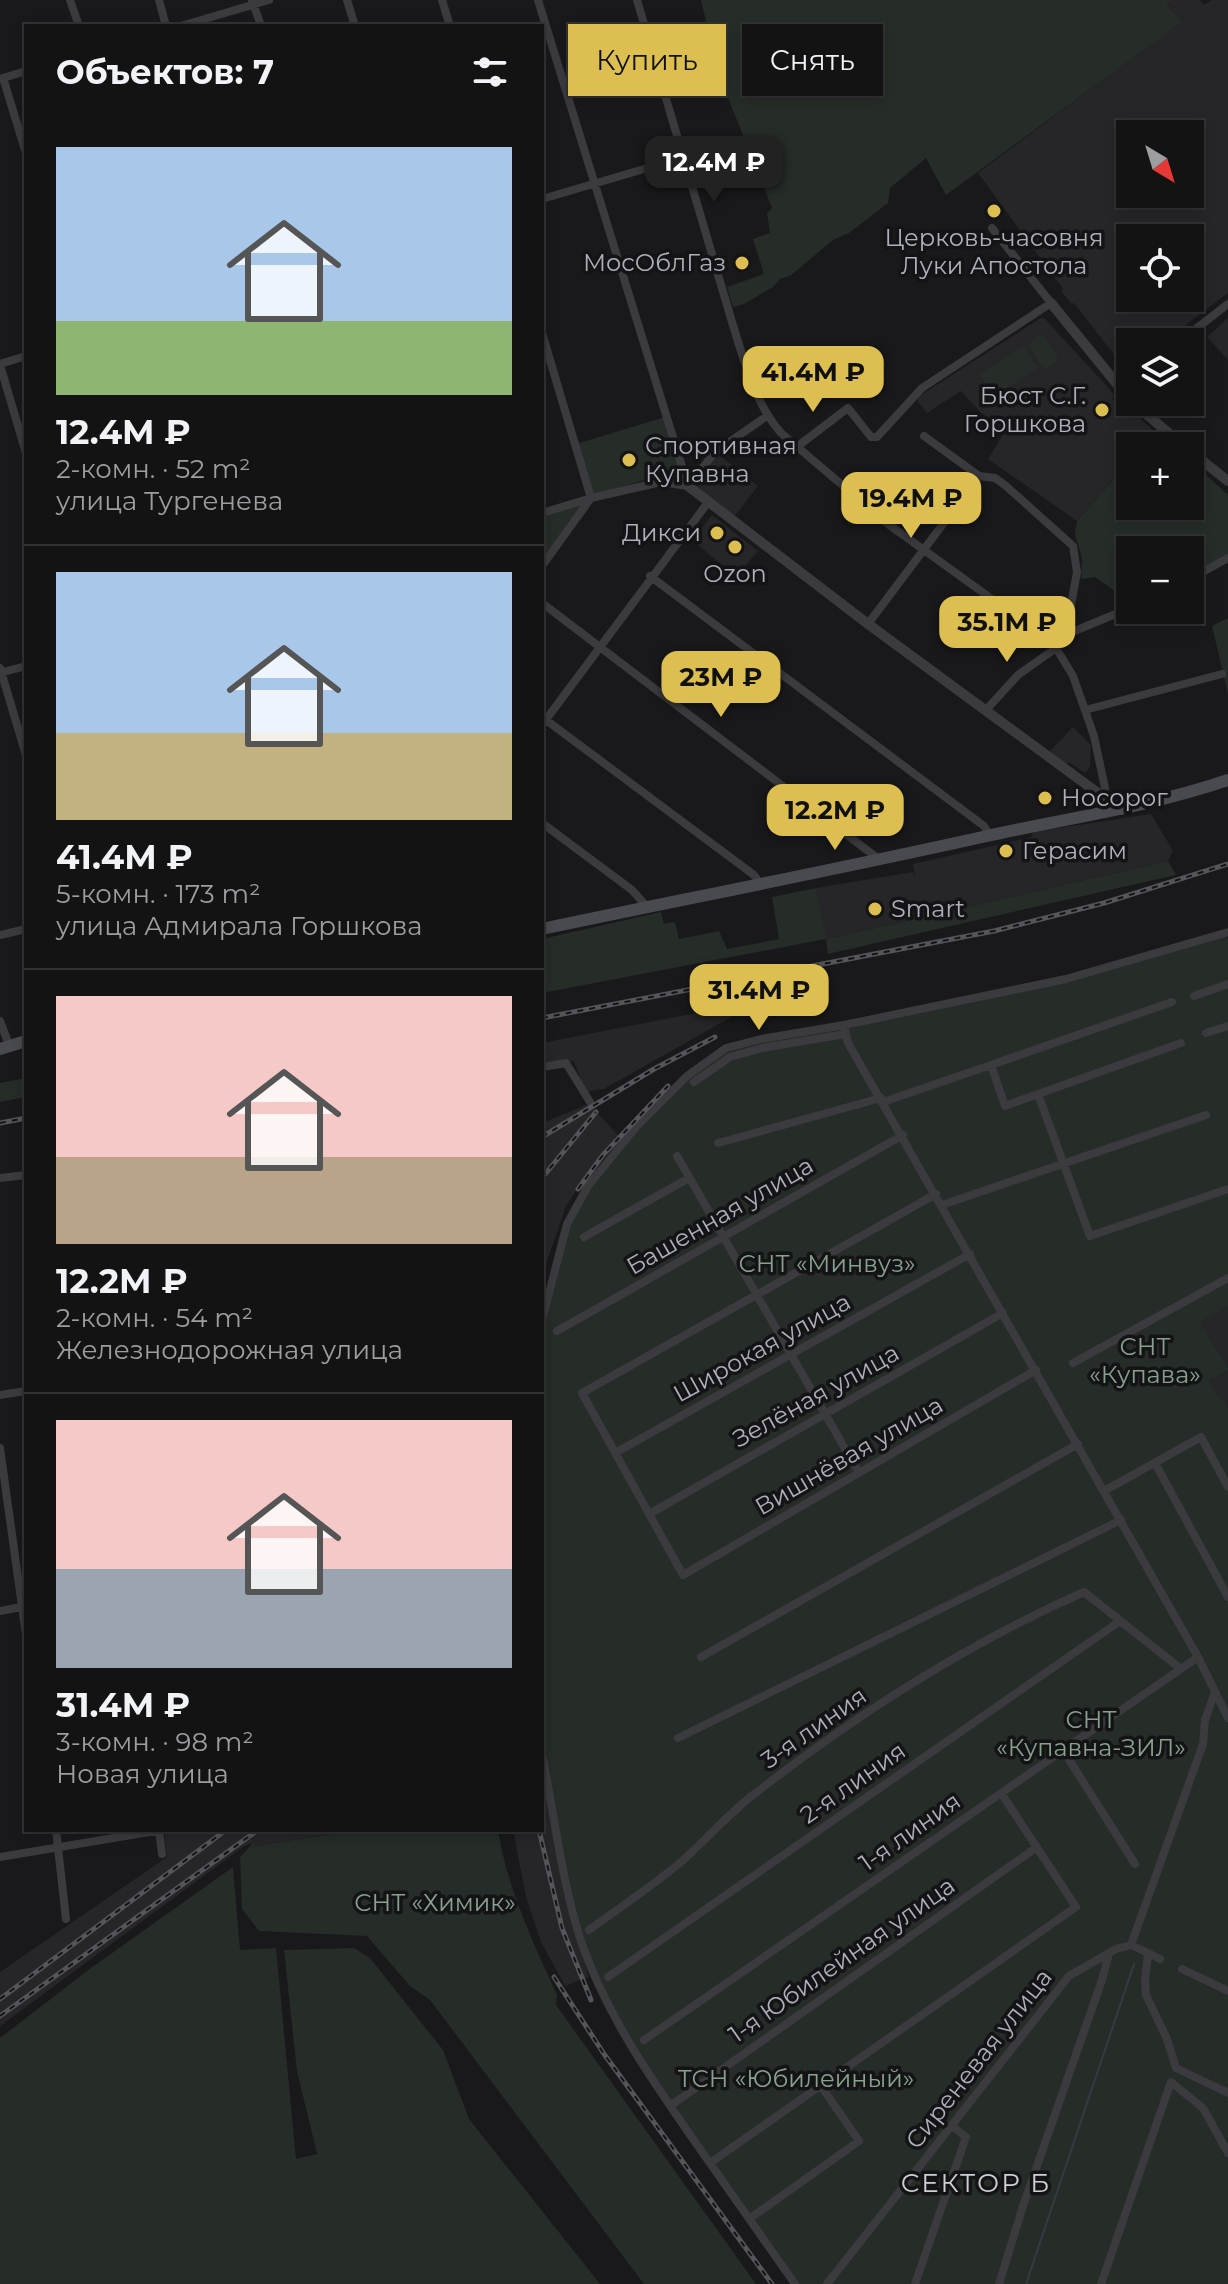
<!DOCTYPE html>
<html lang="ru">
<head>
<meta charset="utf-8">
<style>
	:root { --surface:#131314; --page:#1c1c1d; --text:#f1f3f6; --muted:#9d9ea0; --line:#323234; --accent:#dcbf50 }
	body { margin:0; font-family:Montserrat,sans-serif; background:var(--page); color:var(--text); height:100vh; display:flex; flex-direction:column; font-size:30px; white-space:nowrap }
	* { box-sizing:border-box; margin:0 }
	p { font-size:26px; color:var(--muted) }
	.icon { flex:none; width:44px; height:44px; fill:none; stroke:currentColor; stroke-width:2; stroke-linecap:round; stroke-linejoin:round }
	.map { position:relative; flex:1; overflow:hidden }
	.side { position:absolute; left:24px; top:24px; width:520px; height:1808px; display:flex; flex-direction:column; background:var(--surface); border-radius:0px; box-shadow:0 4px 12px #0003,0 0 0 2px var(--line) }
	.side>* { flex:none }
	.hud { position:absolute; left:568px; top:24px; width:540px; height:72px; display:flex; gap:16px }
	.needle { width:52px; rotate:142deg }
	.tools { position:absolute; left:1116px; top:120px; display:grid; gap:16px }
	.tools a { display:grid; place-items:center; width:88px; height:88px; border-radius:0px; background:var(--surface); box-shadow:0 4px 12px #0003,0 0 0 2px var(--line); font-size:40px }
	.price { position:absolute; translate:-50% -68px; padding:0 18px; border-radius:16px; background:var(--accent); color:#111; font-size:26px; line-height:52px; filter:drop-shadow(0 2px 4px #0008) }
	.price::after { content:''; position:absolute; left:50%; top:48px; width:24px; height:18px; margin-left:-12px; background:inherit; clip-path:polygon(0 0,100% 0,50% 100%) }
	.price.active { background:#222; color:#fff }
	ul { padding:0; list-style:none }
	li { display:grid; align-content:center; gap:16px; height:424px; padding:0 32px }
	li+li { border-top:2px solid var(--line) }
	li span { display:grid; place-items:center; height:248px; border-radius:0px; color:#555 }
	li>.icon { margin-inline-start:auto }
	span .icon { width:144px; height:144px; fill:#fffc; stroke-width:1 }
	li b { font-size:34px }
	h2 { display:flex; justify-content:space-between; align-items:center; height:96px; padding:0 32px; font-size:34px }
	.tag { padding:0 28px; border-radius:0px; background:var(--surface); box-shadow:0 4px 12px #0003,0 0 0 2px var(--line); font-size:28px; line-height:72px }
	.tag.active { background:var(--accent); color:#111 }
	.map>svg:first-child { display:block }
</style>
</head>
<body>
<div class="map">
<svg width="1228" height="2284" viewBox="0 0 1228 2284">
	<rect width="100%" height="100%" fill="#19191b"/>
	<path fill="#262528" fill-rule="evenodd" d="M1171,0H1200L1204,5L1212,0H1228V293L1163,342H1130V367L1126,370L1074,303L1072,304L1061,291L1063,289L978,173L1181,22L1167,3ZM1130,134H1190V194H1130ZM1130,238H1190V298H1130Z
		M1041,318L1045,319L1115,395L1112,399L1122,408L1125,405L1155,432L1143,446H1130V460L1077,521L988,459L1002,436L999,425L980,412L961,391L927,413L918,402V397Z
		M1228,318V360L1207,337Z
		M718,454L758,486L734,517L694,485Z
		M712,515L758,551L745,566L733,574L692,540Z
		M1073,727L1091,745L1090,767L1085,773L1069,762L1066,765L1049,752Z
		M1151,814L1173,851L1168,861L827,939L816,888L913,872L915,879L913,864L1032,837L1033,832Z
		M737,1005L740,1012L604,1089L585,1092L574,1061L542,1066V1043Z
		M589,1104L618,1135L585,1177L566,1206L546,1264L542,1289V1123Z
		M1228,1306V1368L1199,1322Z
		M1228,1371V1409L1227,1410L1209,1381Z
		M542,1767L568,1907L589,1977L565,1986L541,1942L526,1897L513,1830H542Z
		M181,1830H358L253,1846L252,1843L243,1847L0,2026V1972L167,1857L164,1832Z"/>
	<path fill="#262c27" d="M701,0H1171L1167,4L1182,22L946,195L926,158L890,188L888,203L849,233L833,240L790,276L780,279L773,287L744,304L733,307L727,287L764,274L753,239L770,233L767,213L772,208L719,75Z
		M1043,334L1059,360L1044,370L1027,344Z
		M1024,346L1038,368L994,396L980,374Z
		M665,417L684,481L658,476L592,496L576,444Z
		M1130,460V506H1190V460L1228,495V558L1190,579V550H1130L1129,608L1119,594L1095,577L1081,579L1082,558L1075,534L1077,521Z
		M583,504L542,562V515Z
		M1228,618V694L1212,626Z
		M1168,861L1176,875L828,954L826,939L542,993V939L661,912L664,924L675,922L679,939L719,931L727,949L779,939L772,897L816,888L827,939Z
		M1221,934L1228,938V1306L1200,1322L1228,1368V1371L1209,1381L1228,1409V2284H795L626,2038L580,1937L542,1754V1320L567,1224L588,1186L687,1076L726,1048L1066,979Z
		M26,1078V1097L0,1102V1083Z
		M358,1830H498C507,1888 533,1942 557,1995L556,2005L756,2284H644L430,2000L410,1986L367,1936L259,1931L242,1909L240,1857L253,1843L254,1846Z
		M233,1867L240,1950L276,1948L296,2159L317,2154L297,2071L284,1950L354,1948L370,1958L443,2050L469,2119L600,2284H0V2038L91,1968Z"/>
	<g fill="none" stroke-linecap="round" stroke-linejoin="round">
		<path stroke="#353a43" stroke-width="2" d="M1026,2284L1134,1964"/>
		<path stroke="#3b3b3f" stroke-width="8" d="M70,0L79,26
			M159,0L166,26
			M252,0L261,26
			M347,0L355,26
			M442,0L450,26
			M538,0L688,486
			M637,0L732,322C744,360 754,402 781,433L888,524L1043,636L1056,648L1073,676L1094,736L1105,788L1104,797
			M181,26L269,0
			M3,78L26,153
			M0,79L26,71
			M542,199L743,140
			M542,333L591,498L542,566
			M1179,342L1228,304
			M0,364L26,356
			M0,365L26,453
			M1118,388L1130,379
			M924,436L979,476L995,478L1006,486L1073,546L1077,572L1066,633L1056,648L1018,675L986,710
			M798,446L848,408L871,437H877L922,388L1051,303L992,228
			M688,486L715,452L767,416
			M542,513L591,498L661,482L688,486
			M650,576L984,826L990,836
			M1190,579L1228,558
			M542,603L880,860
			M868,624L979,476
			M1065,635L1130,608
			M0,668L26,755
			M0,673L26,666
			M1085,710L1222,674
			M546,720L754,875L761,885
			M542,725L709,501
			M542,823L632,890L647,907
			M0,935L26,929
			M1194,996L1228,984
			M0,1021L9,1045
			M844,1025L848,1043L1198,1657L1228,1718
			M1206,1033L1228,1026
			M991,1065L1172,1002
			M542,1067L566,1063L590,1102
			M694,1082L730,1057L762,1048L845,1034
			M1038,1094L1181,1043
			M883,1102L991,1065L1005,1106L1038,1094L1090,1236L1228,1189
			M718,1143L881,1098
			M677,1156L859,1473
			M0,1178L26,1175
			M936,1194L582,1393L683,1575L1036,1370
			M942,1205L1206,1115
			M584,1237L689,1178
			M542,1320L567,1224L588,1186L636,1127L687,1076L726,1048L761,1039L844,1025L1066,979L1228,932
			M557,1331L903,1135
			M1073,1363L1228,1278
			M0,1395L26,1391
			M0,1448L26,1635
			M615,1453L970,1254
			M1155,1463L1228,1597
			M1104,1491L1201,1437L1228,1487
			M649,1514L1003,1313
			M0,1611L26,1606
			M701,1657L1078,1444
			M678,1738L1121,1520
			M1063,1750L1135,1864
			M542,1754C554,1813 562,1882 580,1938C606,2016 654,2083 700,2149C732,2194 763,2239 795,2284
			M56,1830L66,1919
			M159,1830L162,1854
			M0,1857L161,1830
			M589,1930C620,1907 653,1886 682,1861C706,1840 727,1815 753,1795C854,1716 966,1644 1084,1592L1181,1669
			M1131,1945L1148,1953L1145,1980L1146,1995L1167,2039L1176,2068L1228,2093
			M1148,1953L1160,1959
			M1182,1969L1228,1991
			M608,1977L1120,1621
			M644,2040L1198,1657
			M670,2106L1037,1847
			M710,2163L1076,1907L1001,1793
			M749,2219L859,2141L821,2086
			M827,2284L1069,1976L1116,1949L1131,1945L1203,1744L1205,1720L1215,1692
			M915,2284L966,2137L951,2125
			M999,2284L1023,2206L1102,1980L1109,1953
			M1101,2284L1171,2082L1203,2108L1228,2153"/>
		<path stroke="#3b3b3f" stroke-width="10" d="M1051,303L1130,400
			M1132,402L1184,446
			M1190,451L1228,481
			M688,486L868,624L1121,810"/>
		<path stroke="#494a4f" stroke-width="12" d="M542,929C690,898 839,869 987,836C1068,818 1149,807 1228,780
			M0,1049L26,1041"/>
		<defs>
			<path id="rail" d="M542,1018L994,931L1104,903L1228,864
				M0,1123L26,1118
				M542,1137L654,1069L715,1037
				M542,1178L596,1112
				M578,1189L603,1155L668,1086
				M539,1830L562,1928L591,2000
				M554,1977L604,2054L772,2284
				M0,1999L226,1830
				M0,2016L258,1830"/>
		</defs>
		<use href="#rail" stroke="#54555a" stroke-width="5"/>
		<use href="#rail" stroke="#141416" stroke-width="2" stroke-dasharray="6" stroke-linecap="butt"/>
	</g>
	<g fill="#dcbf50" stroke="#141416" stroke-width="3">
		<circle cx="994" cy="211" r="8"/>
		<circle cx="742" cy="263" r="8"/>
		<circle cx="1102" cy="410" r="8"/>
		<circle cx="629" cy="460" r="8"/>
		<circle cx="717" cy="533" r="8"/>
		<circle cx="735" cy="547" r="8"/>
		<circle cx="1045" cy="798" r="8"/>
		<circle cx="1006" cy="851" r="8"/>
		<circle cx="875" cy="909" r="8"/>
	</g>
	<g text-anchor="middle" stroke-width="7" stroke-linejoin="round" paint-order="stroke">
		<g font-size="24" fill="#adafb9" stroke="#141416" text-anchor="start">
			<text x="994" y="246" text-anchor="middle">Церковь-часовня<tspan x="994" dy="28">Луки Апостола</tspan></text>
			<text x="726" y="271" text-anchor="end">МосОблГаз</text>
			<text x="1086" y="404" text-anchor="end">Бюст С.Г.<tspan x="1086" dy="28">Горшкова</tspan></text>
			<text x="645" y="454">Спортивная<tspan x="645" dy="28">Купавна</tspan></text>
			<text x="701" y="541" text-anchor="end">Дикси</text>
			<text x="735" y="582" text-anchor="middle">Ozon</text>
			<text x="1061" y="806">Носорог</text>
			<text x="1022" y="859">Герасим</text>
			<text x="891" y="917">Smart</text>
		</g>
		<g font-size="24" fill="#adafb9" stroke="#141416">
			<text transform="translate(720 1216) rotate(-30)" y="8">Башенная улица</text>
			<text transform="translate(762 1348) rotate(-29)" y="8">Широкая улица</text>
			<text transform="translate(816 1396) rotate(-29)" y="8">Зелёная улица</text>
			<text transform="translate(849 1456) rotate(-30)" y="8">Вишнёвая улица</text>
			<text transform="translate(814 1728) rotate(-35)" y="8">3-я линия</text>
			<text transform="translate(853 1783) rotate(-35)" y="8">2-я линия</text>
			<text transform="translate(910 1832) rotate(-35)" y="8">1-я линия</text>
			<text transform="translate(842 1960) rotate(-35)" y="8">1-я Юбилейная улица</text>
			<text transform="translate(979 2059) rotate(-52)" y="8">Сиреневая улица</text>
		</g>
		<g font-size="24" fill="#87a18c" stroke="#141416">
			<text x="827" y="1272">СНТ «Минвуз»</text>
			<text x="1145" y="1355">СНТ<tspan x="1145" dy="28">«Купава»</tspan></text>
			<text x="1091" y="1728">СНТ<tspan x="1091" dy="28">«Купавна-ЗИЛ»</tspan></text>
			<text x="435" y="1911">СНТ «Химик»</text>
			<text x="796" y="2087">ТСН «Юбилейный»</text>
		</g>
		<g font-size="26" letter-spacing="2" fill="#cecfd5" stroke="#141416">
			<text x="976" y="2192">СЕКТОР Б</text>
		</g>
	</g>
</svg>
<div class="tools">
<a><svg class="needle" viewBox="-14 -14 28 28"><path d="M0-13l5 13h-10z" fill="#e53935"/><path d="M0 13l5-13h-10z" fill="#9d9ea0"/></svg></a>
<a><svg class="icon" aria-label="locate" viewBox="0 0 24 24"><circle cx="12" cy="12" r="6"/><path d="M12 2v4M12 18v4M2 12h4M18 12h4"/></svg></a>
<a><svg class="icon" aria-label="layers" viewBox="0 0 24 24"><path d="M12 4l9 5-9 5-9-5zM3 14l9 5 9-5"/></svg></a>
<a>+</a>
<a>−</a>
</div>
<b class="price active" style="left:714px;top:204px">12.4M ₽</b>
<b class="price" style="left:813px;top:414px">41.4M ₽</b>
<b class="price" style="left:911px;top:540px">19.4M ₽</b>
<b class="price" style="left:1007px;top:664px">35.1M ₽</b>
<b class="price" style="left:721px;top:719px">23M ₽</b>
<b class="price" style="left:835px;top:852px">12.2M ₽</b>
<b class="price" style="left:759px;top:1032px">31.4M ₽</b>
<div class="hud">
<a class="tag active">Купить</a>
<a class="tag">Снять</a>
</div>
<section class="side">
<h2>Объектов: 7<svg class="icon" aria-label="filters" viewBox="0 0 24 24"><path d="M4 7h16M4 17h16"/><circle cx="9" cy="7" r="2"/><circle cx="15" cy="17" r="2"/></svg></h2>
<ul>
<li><span style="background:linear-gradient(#a9c7e8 70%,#8fb573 0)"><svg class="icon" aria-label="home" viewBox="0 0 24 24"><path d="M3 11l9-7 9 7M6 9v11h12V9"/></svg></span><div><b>12.4M ₽</b><p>2-комн. · 52 m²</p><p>улица Тургенева</p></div></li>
<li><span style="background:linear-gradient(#a9c7e8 65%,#c2b280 0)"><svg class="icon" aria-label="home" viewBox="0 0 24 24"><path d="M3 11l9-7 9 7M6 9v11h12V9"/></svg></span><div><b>41.4M ₽</b><p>5-комн. · 173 m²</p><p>улица Адмирала Горшкова</p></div></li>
<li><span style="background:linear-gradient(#f6c9c9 65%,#b9a48a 0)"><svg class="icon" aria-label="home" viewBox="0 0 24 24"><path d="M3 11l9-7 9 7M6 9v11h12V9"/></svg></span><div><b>12.2M ₽</b><p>2-комн. · 54 m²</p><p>Железнодорожная улица</p></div></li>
<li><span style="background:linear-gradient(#f6c9c9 60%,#9aa5b1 0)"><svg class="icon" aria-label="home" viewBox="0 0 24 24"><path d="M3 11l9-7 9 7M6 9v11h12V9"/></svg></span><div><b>31.4M ₽</b><p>3-комн. · 98 m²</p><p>Новая улица</p></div></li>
</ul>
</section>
</div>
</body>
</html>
